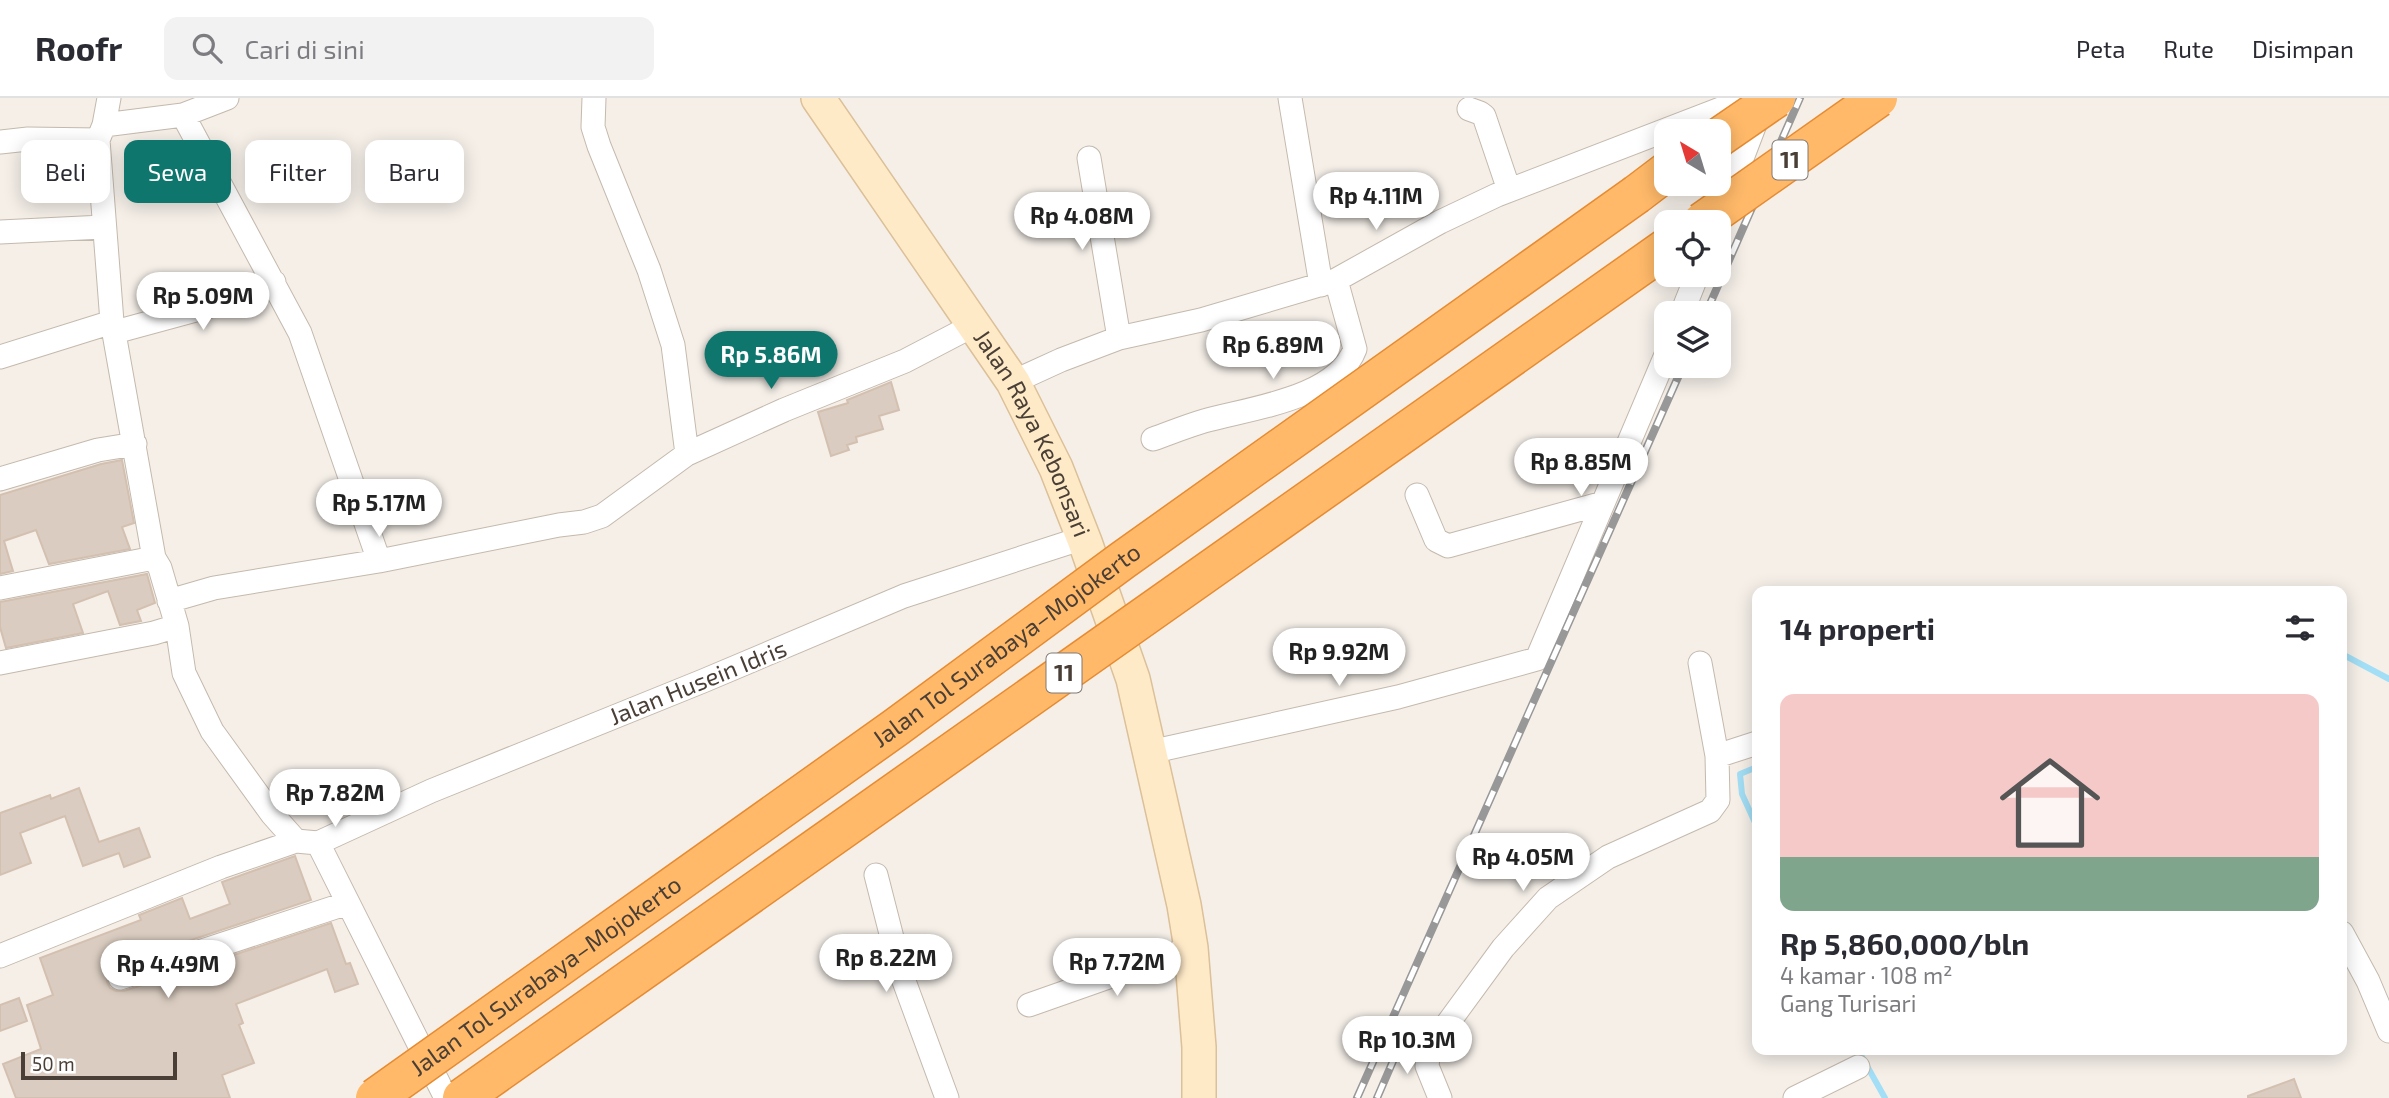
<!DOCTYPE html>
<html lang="id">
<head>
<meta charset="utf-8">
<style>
	:root { --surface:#fff; --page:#f2f2f3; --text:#2b2b33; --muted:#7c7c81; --line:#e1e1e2; --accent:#0f766e }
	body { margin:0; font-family:"Exo 2",sans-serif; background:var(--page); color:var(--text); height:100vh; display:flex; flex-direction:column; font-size:26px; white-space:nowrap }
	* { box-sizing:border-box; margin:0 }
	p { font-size:23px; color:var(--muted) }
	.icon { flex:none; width:38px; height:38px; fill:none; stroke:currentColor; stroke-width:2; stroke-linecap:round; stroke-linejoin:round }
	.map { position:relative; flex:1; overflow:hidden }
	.drawer { position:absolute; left:1752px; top:488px; width:595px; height:469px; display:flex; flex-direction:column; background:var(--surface); border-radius:14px; box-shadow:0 4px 18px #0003 }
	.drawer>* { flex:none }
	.top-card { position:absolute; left:21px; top:42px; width:665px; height:63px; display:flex; gap:14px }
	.needle { width:46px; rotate:322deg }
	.fabs { position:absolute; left:1654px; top:21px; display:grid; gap:14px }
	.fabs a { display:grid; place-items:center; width:77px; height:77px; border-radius:14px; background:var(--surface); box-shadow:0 4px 18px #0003; font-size:35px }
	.scale { position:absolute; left:21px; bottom:18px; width:156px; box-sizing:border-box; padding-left:7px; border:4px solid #493f36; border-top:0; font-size:19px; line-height:24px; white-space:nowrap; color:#493f36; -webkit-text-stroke:5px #fff; paint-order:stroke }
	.price { position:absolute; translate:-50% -60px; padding:0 16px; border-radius:24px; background:#fff; color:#222; font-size:23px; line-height:46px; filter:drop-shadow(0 2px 4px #0008) }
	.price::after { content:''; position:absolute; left:50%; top:42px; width:21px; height:16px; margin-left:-10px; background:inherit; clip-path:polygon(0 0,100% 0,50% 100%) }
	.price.on { background:var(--accent); color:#fff }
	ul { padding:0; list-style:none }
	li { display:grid; align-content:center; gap:14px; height:371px; padding:0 28px }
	li span { display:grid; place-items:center; height:217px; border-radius:14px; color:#555 }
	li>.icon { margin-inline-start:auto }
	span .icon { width:126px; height:126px; fill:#fffc; stroke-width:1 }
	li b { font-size:30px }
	h2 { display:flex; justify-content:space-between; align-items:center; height:84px; padding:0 28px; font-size:30px }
	.pill { padding:0 24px; border-radius:14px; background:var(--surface); box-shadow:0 4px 18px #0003; font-size:24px; line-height:63px }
	.pill.on { background:var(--accent); color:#fff }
	header { display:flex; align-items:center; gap:42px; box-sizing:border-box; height:98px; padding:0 35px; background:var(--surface); border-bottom:2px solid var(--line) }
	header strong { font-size:33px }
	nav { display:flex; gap:38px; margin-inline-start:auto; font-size:24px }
	.search { width:490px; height:63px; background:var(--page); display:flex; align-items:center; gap:18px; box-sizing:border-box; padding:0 24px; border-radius:14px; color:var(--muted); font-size:26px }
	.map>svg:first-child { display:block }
</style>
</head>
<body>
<header>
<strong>Roofr</strong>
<div class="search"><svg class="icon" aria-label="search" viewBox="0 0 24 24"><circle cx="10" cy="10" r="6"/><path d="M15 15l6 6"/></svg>Cari di sini</div>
<nav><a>Peta</a><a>Rute</a><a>Disimpan</a></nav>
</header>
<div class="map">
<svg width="2389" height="1000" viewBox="0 0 2389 1000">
	<rect width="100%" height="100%" fill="#f5efe8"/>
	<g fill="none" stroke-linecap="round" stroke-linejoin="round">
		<path stroke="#a2def5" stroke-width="6" d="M2342,556L2389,581
			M1757,669L1740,676L1742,696L1757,729
			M1858,952L1885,1000"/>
	</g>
	<path fill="#daccc0" stroke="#d3c0b0" stroke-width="2" d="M891,284L899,312L879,318L883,331L856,339L857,344L847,347L849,352L831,358L818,314L848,305L847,302Z
		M122,362L134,425L122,429L130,451L49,466L36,432L4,443L13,473L0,476V397L101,366Z
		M147,476L155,505L137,512L141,523L120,527L108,493L73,506L83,535L6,550L0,529V504Z
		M79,690L99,744L139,730L150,759L124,769L119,755L83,768L65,718L20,735L31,765L0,777V715L50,697L51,701Z
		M295,758L311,802L116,867L107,876V884L110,890L116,893H124L331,825L346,866L350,865L358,886L335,894L327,871L236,906L243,925L239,927L254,965L222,977L230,1000H16L3,966L41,951L27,907L53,897L40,860L141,822L139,817L182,800L190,821L230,806L222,784Z
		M19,900L27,923L0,933V907Z
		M2294,981L2301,1000H2248V998Z"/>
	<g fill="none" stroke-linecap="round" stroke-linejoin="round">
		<defs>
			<path id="street" d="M109,0L104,27L98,42L112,224L154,460L160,470L177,528L184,575L212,633L272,716L296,743L318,745L446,1000
				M594,0L593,29L599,48L649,172L673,247L687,356
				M1290,0L1321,187
				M1469,11L1480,15L1484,18L1509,92
				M183,17L300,235L379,463
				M104,27L183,17L227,0
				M0,44L28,41L98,42
				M1089,60L1119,240
				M1725,105L1760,13
				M0,134L103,129
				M1682,215L1697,177
				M115,234L207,209L274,184
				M0,259L112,224
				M1013,284L1061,262L1119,240L1201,222L1336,182L1440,124L1497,97L1749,0
				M1153,341C1170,335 1187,328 1204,323C1250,310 1336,301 1355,251L1336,182
				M0,381L98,352L135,346
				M1417,397L1436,442L1448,448L1603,405
				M0,490L154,460
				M169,503L214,490L379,463L559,427L584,424L602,418L687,356L784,312L905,263L974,227
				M0,565L154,535L177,528
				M1150,654L1398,599L1537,561L1666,257
				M1717,658L1757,645
				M318,745L431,693L703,583L904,498L1083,440
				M876,777L901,875L947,1000
				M2342,835L2368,883L2389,933
				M0,858L221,769L296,743
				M120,880L348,805
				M1029,907L1191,850
				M1440,1000L1427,968L1429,951L1503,850L1548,800L1608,759L1710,713L1718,702L1717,658L1700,565
				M1795,1000L1858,969"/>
			<g id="secondary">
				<path id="s1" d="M818,0L1013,284L1056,370L1085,444L1133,581L1184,807L1191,850L1199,949V1000"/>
			</g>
			<path id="highway" d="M1637,96L1666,74"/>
		</defs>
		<use href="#street" stroke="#c4b9ad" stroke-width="25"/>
		<use href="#secondary" stroke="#dbc098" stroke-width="36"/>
		<use href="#highway" stroke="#e68b31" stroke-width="41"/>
		<use href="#street" stroke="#fff" stroke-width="23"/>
		<use href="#secondary" stroke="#ffeac8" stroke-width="33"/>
		<use href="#highway" stroke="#ffb969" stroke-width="38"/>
		<defs>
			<path id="rail" d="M1706,215L1800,0
				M1357,1000L1683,268
				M1377,1000L1400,947"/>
		</defs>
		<use href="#rail" stroke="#989898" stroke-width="8"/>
		<use href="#rail" stroke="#fff" stroke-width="5" stroke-dasharray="16" stroke-linecap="butt"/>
		<defs>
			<g id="highway-bridge">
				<path d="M1718,40L1776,0"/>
				<path d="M1702,124L1878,0"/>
				<path id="s2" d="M375,1000L895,630L1123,462L1637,96"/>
				<path d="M462,1000L1666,150"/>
			</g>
		</defs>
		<use href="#highway-bridge" stroke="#e68b31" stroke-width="41" stroke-linecap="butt"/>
		<use href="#highway-bridge" stroke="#ffb969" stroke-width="38"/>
	</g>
	<g text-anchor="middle" stroke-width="5" stroke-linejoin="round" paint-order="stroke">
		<g fill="#fff" stroke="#807972" stroke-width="2">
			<rect x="1772.5" y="42.5" width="35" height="39" rx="5"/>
			<rect x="1046.5" y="555.5" width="35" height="39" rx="5"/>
		</g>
		<g font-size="23" font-weight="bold" fill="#493f36">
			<text x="1790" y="70">11</text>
			<text x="1064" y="583">11</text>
		</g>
		<g font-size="24" fill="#493f36" stroke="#fff">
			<text dy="8" stroke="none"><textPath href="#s1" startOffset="399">Jalan Raya Kebonsari</textPath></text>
			<text dy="8" stroke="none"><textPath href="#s2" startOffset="777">Jalan Tol Surabaya–Mojokerto</textPath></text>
			<text transform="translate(698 585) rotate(-22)" y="8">Jalan Husein Idris</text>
			<text dy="8" stroke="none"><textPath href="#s2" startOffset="210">Jalan Tol Surabaya–Mojokerto</textPath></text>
		</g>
	</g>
</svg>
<div class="fabs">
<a><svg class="needle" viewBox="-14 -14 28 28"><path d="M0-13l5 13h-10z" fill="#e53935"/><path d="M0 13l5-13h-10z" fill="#7c7c81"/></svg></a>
<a><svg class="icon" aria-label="locate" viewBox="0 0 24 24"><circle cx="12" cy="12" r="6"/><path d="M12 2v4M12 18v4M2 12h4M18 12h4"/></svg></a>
<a><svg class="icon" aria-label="layers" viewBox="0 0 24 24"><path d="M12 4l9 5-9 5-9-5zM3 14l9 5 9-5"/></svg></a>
</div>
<div class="scale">50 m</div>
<b class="price" style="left:1376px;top:134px">Rp 4.11M</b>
<b class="price" style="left:1082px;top:154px">Rp 4.08M</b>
<b class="price" style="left:203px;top:234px">Rp 5.09M</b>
<b class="price" style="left:1273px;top:283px">Rp 6.89M</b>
<b class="price on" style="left:771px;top:293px">Rp 5.86M</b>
<b class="price" style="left:1581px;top:400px">Rp 8.85M</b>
<b class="price" style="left:379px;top:441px">Rp 5.17M</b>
<b class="price" style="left:1339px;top:590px">Rp 9.92M</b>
<b class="price" style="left:335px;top:731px">Rp 7.82M</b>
<b class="price" style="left:1523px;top:795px">Rp 4.05M</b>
<b class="price" style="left:886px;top:896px">Rp 8.22M</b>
<b class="price" style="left:1117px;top:900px">Rp 7.72M</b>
<b class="price" style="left:168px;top:902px">Rp 4.49M</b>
<b class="price" style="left:1407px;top:978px">Rp 10.3M</b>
<div class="top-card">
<a class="pill">Beli</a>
<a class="pill on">Sewa</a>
<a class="pill">Filter</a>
<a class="pill">Baru</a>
</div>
<section class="drawer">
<h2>14 properti<svg class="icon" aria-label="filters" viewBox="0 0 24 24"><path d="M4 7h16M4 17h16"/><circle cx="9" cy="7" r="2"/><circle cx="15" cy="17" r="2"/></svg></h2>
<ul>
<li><span style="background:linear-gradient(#f6c9c9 75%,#7fa58c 0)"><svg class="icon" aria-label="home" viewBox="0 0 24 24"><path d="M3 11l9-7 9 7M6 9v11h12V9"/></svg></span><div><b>Rp 5,860,000/bln</b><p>4 kamar · 108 m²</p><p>Gang Turisari</p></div></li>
</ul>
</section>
</div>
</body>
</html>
